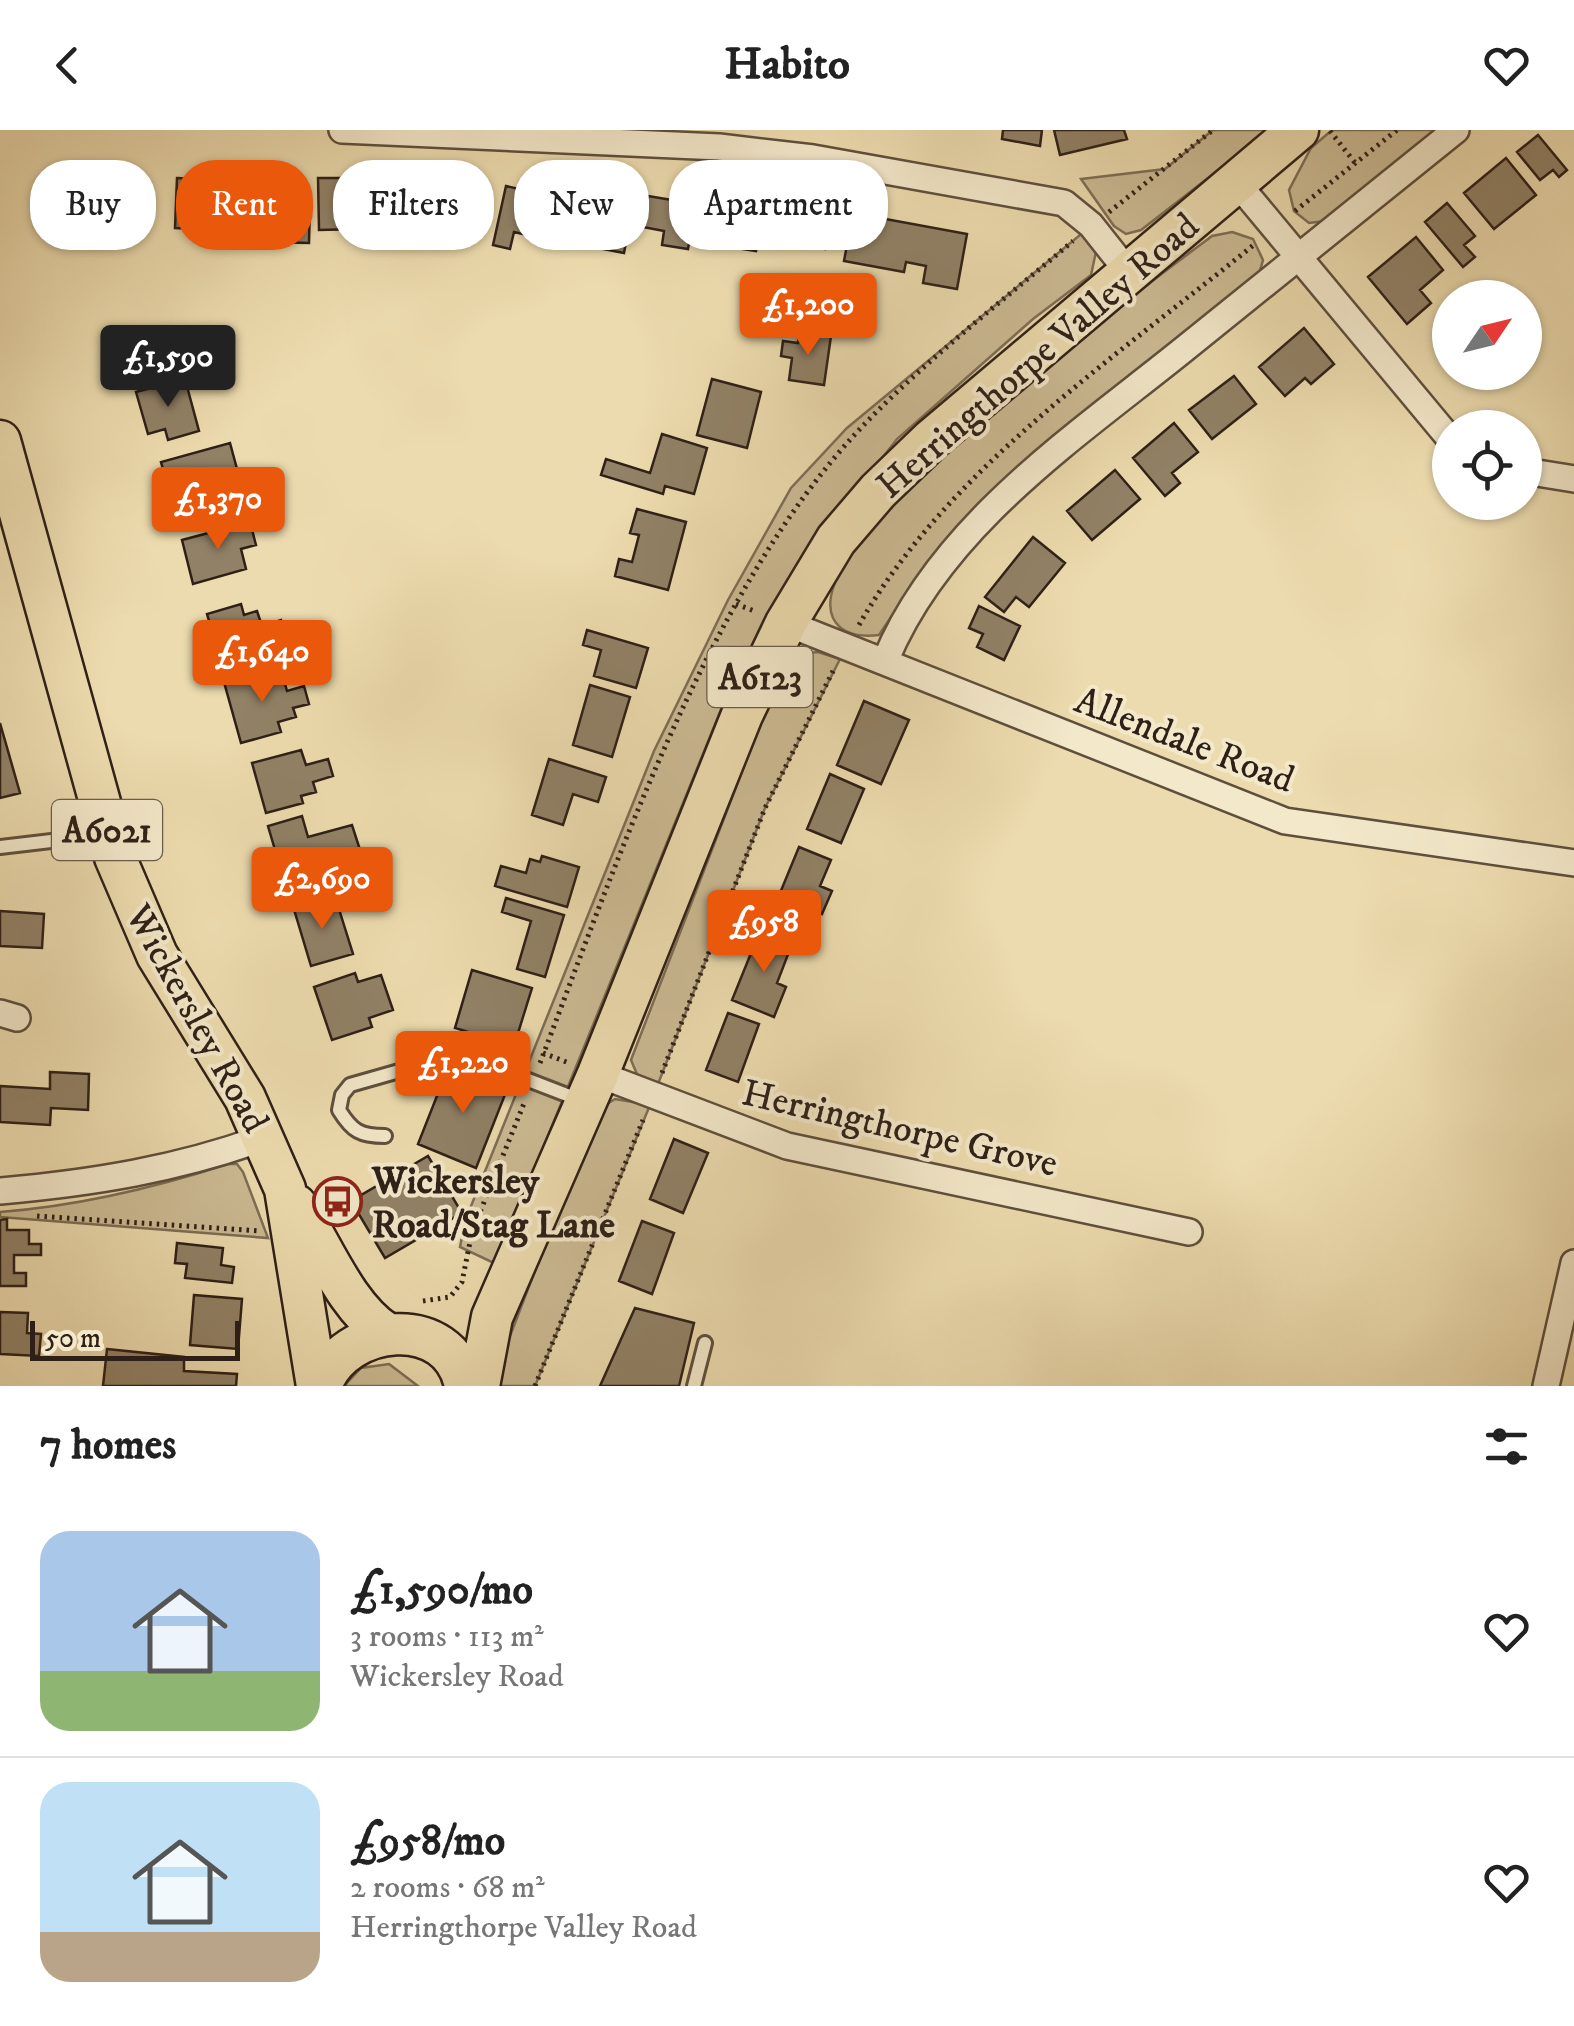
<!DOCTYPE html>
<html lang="en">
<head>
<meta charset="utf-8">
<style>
	:root { --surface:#fff; --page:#f6f6f6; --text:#222; --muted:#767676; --line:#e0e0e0; --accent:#ea580c }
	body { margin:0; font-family:"IM FELL DW Pica",serif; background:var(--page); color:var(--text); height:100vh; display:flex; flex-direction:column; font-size:38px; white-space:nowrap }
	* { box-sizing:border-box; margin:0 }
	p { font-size:32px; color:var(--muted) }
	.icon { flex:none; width:55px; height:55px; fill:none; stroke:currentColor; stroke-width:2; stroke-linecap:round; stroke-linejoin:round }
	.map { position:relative; height:1256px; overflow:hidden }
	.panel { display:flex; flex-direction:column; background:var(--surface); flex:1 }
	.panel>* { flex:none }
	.guide { position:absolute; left:30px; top:30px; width:1000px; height:90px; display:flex; gap:20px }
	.needle { width:65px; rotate:55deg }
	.buttons { position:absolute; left:1432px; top:150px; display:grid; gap:20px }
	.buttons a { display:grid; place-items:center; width:110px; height:110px; border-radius:50%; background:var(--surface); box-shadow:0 2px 8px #0004; font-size:50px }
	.scale { position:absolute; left:30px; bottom:25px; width:210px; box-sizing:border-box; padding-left:10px; border:5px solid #2e2017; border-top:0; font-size:28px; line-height:35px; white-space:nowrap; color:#2e2017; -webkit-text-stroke:8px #f3e8ca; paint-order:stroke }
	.price { position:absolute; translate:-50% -85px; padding:0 22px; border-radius:10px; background:var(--accent); color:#fff; font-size:32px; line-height:65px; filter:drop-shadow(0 2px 5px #0008) }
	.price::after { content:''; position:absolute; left:50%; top:60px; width:30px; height:22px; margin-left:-15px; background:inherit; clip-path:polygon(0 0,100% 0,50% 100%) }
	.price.on { background:#222; color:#fff }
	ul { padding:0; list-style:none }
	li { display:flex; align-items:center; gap:30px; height:250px; padding:0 40px }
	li+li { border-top:2px solid var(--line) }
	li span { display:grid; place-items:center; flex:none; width:280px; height:200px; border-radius:30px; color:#555 }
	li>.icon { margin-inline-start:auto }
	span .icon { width:120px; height:120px; fill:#fffc; stroke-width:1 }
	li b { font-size:42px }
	h2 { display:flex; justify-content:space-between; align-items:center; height:120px; padding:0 40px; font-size:42px }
	.tag { padding:0 35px; border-radius:40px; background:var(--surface); box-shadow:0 2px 8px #0004; font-size:35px; line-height:90px }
	.tag.on { background:var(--accent); color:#fff }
	header { display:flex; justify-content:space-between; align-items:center; height:130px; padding:0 40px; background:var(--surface); font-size:45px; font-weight:800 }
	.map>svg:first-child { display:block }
</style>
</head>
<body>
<header><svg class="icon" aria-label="back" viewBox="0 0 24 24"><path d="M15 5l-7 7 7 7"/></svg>Habito<svg class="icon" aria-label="heart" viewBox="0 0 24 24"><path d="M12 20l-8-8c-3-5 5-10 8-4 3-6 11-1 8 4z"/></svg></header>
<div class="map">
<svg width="1574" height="1256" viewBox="0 0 1574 1256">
	<rect width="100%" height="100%" fill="#ecdbae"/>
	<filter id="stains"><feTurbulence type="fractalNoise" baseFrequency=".002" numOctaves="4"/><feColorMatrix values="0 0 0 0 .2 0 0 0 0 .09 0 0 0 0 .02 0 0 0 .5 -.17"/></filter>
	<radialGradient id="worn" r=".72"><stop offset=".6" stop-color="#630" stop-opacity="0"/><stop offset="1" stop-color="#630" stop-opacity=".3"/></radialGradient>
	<path fill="#ccbb94" stroke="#7d6e56" stroke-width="2.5" d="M1213,0H1270L1141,100L1126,104L1114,96L1081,49L1165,39Z
		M1332,0H1437L1325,91L1309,93L1294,81L1289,60L1311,18Z
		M1086,100L1097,117L1091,145L1033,189L897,309L792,443L722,577L496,1134L460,1117L465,1091L654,621L728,470L791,358L847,298Z
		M1232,102L1253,109L1263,130L1259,144L1038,320L967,390L912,456L879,505C862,507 842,506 833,488C796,407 1148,155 1212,106Z
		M818,522L840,529L765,678L658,954L639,949L631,930L782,538L798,524Z
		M615,969L650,975L535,1256H496L505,1219L589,1000L604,976Z
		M228,1034H237L243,1042L268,1108L0,1087V1082C78,1076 154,1058 228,1034Z
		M389,1234L418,1256H344L361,1238Z"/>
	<path fill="#918166" stroke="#2e2017" stroke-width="2.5" d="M1003,0H1042L1040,16L1002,9Z
		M1054,0H1124L1127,9L1060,25Z
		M1538,5L1567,40L1559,47L1553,40L1540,50L1517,22Z
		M1506,28L1536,65L1494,99L1464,63Z
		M49,40L106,42L103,100L47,98Z
		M177,48L217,50L214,110H196V99L175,98Z
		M318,48H361V99L319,100Z
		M435,53L486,66L477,105L425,93Z
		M372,55L408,56V92L372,91Z
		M506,56L559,68L549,110L514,102L510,119L493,115Z
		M577,58L634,70L624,123L593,117L596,100L570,94Z
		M648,66L696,74L688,119L662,115L664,101L643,97Z
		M719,68L764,77L756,121L736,118L738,107L725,104L723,116L710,113Z
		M230,70L310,73L309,113L229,111Z
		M1447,73L1475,106L1464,115L1475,127L1463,137L1425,92Z
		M786,74L832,84L825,119L778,109Z
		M853,83L967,104L957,159L923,153L926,136L906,132L904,142L844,131Z
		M1416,107L1443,140L1420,160L1431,173L1407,194L1368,147Z
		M1304,198L1334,234L1311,254L1305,248L1285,266L1259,237Z
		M799,202L831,206L824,255L789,250L792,228L781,226L783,211L798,213Z
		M1234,246L1256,274L1212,309L1189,280Z
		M185,249L199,301L168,310L165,299L148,304L136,262Z
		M712,249L761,262L747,318L697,305Z
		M1174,293L1198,322L1172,343L1180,353L1165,366L1133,328Z
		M662,304L707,318L694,364L665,356L663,364L601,345L606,329L650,343Z
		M230,313L237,339L206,348L213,372L175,383L161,332Z
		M1115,340L1140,369L1092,410L1067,381Z
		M637,379L686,392L668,460L615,446L619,429L632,432L639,405L630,403Z
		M250,392L256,415L241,419L246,439L193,454L182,410Z
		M1033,407L1065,433L1029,477L1016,467L1004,482L985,467Z
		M241,474L244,485L257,481L262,496L281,490L288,514L222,534L207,484Z
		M979,476L1020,496L1004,530L977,517L983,504L969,498Z
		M587,500L648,518L636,558L594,546L601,520L583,515Z
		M262,541L266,555L284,550L287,561L304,556L309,574L293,578L296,587L278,592L281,602L241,613L224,552Z
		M590,555L630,567L612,627L573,615Z
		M864,571L909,590L881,654L837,635Z
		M0,593L20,663L0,668Z
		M301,620L306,635L328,629L333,646L313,652L316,662L301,666L303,673L266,683L252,633Z
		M549,629L606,647L598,672L573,664L563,695L532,685Z
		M830,644L864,659L841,713L807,699Z
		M302,686L308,707L352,695L361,723L317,735L319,745L285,754L268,696Z
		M799,717L831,730L820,756L832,761L822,784L816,781L810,795L773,780Z
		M542,726L579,737L567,777L495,756L501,736L526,743L530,729L540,732Z
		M318,768L321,781L338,776L353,824L311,836L293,776Z
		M506,768L564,785L545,847L517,839L531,791L502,782Z
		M0,781L44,784L42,818L0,816Z
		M760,801L792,814L777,853L786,857L774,887L732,870Z
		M472,840L532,858L514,916L455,898Z
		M355,843L358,852L381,845L393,880L369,888L372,897L332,910L314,857Z
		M728,883L759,894L738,952L706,940Z
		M450,933L508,957L476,1038L418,1014Z
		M50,942L89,944L88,980L51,978L50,995L0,992V956L50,959Z
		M674,1009L708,1023L683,1083L650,1069Z
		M428,1026L462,1083L385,1128L351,1071Z
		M7,1089V1100H29V1114H41V1125H14V1143H26V1156H0V1090Z
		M642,1091L674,1103L652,1164L619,1151Z
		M177,1113L223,1118L221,1135L234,1137L232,1153L185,1148L187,1134L175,1133Z
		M194,1165L242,1169L238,1219L190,1215Z
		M635,1178L694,1193L679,1256H600Z
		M0,1182L28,1183L27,1203L41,1204L39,1226L0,1224Z
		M107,1219L184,1227V1241L237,1244L236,1256H103Z"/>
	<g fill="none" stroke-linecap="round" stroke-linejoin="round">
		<defs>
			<path id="lane" d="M0,717L102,705
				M385,1006C360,1006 352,1001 339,980L342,965L350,955L452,926H466L580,970
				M694,1256L705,1213"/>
			<path id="street" d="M342,0L719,17L813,28L1064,73L1091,95L1129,143
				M1237,53L1450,309
				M1525,341L1574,349
				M786,493L1285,691L1574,733
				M886,529C941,396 1075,307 1183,220C1274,146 1365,73 1456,0
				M0,883L17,888
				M598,944L787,1016L1189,1102
				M0,1061C92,1053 179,1039 266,1007
				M1546,1256L1574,1133"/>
			<path id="primary" d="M0,311L115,727L157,825L245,968L285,1059L317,1256
				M296,1075C323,1116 345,1176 386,1203
				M321,1256C344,1192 451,1182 465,1256
				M479,1256L492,1187L598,944L742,585L786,493L836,410L878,361L932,309L1298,0"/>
		</defs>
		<use href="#lane" stroke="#5e4f3d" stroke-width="18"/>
		<use href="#street" stroke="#5e4f3d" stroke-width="30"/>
		<use href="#primary" stroke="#2e2017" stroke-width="45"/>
		<path stroke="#2e2017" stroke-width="5" stroke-dasharray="2.5 5" stroke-linecap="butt" d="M1330,1L1356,34
			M1295,81L1397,0
			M1109,82L1213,0
			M736,474L757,482
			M859,495C948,338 1118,226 1256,113
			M543,923L569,933
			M540,933C618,729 709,461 858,301C924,231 1000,173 1073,111
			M662,943L765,678L834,539
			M37,1086L260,1101
			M423,1171L450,1167L462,1152L472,1102L525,971
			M535,1256L643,990"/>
		<use href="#lane" stroke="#f3e8ca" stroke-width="12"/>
		<use href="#street" stroke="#f3e8ca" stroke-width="25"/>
		<use href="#primary" stroke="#ecdbae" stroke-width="40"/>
	</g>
	<defs>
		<symbol id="bus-ring" viewBox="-11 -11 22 22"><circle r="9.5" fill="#f3e8ca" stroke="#8f2418" stroke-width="1.5"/><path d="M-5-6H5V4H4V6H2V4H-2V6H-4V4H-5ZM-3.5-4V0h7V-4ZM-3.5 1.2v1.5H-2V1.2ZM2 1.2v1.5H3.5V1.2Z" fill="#8f2418"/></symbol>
	</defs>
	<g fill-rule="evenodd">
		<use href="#bus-ring" x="310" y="1044" width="55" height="55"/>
	</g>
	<g text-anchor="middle" stroke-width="8" stroke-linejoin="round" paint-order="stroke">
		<g fill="#f3e8ca" stroke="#695c4d" stroke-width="2.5">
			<rect x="707.5" y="517" width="105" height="60" rx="8"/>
			<rect x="52" y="670" width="110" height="60" rx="8"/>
		</g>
		<g font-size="35" font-weight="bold" fill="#2e2017">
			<text x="760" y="559">A6123</text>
			<text x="107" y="712">A6021</text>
		</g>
		<g font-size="38" fill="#2e2017" stroke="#f3e8ca">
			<text transform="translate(1037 225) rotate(-41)" y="13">Herringthorpe Valley Road</text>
			<text transform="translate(1185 609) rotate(21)" y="13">Allendale Road</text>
			<text transform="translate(198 888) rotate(61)" y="13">Wickersley Road</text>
			<text transform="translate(900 997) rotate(13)" y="13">Herringthorpe Grove</text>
		</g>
		<g font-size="38" font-weight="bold" fill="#2e2017" stroke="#f3e8ca" text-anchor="start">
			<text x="372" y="1063">Wickersley<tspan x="372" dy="44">Road/Stag Lane</tspan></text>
		</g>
	</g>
	<rect width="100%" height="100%" filter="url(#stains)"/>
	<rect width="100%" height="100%" fill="url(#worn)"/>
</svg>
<div class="buttons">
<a><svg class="needle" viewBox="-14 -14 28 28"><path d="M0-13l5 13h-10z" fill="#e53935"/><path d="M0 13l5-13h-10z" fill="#767676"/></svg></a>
<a><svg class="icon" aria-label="locate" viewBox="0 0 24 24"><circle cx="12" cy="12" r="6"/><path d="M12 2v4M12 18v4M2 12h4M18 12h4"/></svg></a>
</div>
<div class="scale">50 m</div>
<b class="price" style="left:808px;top:228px">£1,200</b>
<b class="price on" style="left:168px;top:280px">£1,590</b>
<b class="price" style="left:218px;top:422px">£1,370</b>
<b class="price" style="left:262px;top:575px">£1,640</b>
<b class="price" style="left:322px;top:802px">£2,690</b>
<b class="price" style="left:764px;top:845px">£958</b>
<b class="price" style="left:463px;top:986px">£1,220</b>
<div class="guide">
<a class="tag">Buy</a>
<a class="tag on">Rent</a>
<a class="tag">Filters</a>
<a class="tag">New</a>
<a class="tag">Apartment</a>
</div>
</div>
<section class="panel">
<h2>7 homes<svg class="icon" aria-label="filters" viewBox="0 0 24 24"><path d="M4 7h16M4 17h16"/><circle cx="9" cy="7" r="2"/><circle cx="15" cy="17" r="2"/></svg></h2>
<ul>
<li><span style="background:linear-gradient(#a9c7e8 70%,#8fb573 0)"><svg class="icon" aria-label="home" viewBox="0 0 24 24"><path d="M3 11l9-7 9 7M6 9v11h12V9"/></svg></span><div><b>£1,590/mo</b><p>3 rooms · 113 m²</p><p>Wickersley Road</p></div><svg class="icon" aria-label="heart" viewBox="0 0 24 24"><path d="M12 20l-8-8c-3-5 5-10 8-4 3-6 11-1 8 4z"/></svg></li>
<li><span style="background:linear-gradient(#bfe0f5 75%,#b9a48a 0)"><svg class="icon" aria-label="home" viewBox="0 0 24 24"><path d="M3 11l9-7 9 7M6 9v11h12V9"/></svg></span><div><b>£958/mo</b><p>2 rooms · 68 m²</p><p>Herringthorpe Valley Road</p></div><svg class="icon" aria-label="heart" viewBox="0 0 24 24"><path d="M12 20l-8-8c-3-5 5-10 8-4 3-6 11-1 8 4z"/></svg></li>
</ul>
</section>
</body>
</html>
